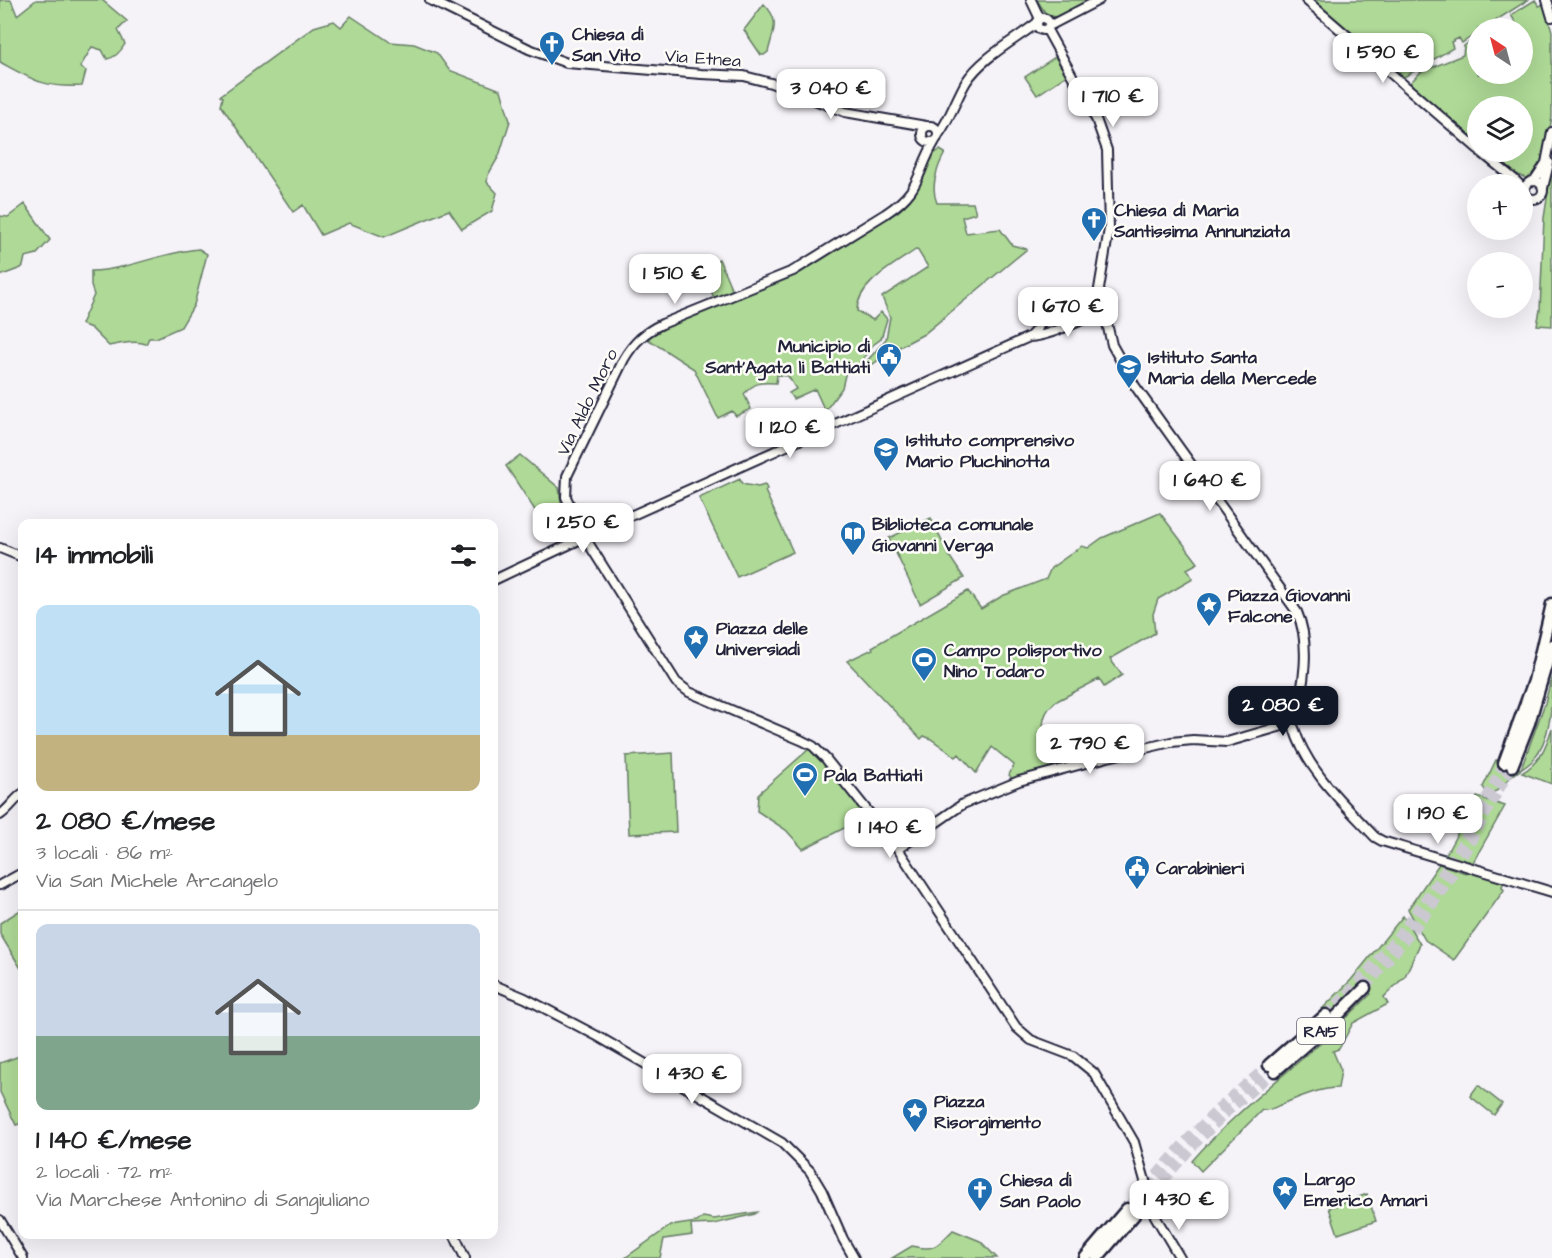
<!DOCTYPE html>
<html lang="it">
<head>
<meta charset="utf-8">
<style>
	:root { --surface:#fff; --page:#f6f6f6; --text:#202124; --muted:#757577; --line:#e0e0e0; --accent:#111827 }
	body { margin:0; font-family:"Architects Daughter",sans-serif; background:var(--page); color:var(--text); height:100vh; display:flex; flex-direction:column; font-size:22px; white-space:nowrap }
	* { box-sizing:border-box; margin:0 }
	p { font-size:20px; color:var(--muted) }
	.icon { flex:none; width:33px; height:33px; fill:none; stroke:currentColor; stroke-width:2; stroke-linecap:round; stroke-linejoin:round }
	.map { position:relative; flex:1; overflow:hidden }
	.drawer { position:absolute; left:18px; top:519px; width:480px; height:720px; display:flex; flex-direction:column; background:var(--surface); border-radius:12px; box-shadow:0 6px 24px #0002 }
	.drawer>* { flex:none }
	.needle { width:39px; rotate:324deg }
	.fabs { position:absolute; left:1467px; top:18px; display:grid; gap:12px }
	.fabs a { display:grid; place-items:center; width:66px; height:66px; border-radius:50%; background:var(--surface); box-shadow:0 6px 24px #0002; font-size:30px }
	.price { position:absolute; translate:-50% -51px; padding:0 14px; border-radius:12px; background:#fff; color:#222; font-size:20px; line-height:39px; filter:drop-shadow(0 2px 3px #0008) }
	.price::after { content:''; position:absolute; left:50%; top:36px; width:18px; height:14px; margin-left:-9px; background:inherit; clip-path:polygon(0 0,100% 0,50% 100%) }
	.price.active { background:var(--accent); color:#fff }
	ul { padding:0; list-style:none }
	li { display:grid; align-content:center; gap:12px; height:318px; padding:0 18px }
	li+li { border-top:2px solid var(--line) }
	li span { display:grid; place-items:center; height:186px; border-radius:12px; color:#555 }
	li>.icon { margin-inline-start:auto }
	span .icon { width:108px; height:108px; fill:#fffc; stroke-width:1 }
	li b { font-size:26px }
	h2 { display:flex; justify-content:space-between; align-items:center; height:72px; padding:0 18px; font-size:26px }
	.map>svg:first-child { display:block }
</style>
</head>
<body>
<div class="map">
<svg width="1552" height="1258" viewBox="0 0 1552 1258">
	<rect width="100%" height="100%" fill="#f5f2f8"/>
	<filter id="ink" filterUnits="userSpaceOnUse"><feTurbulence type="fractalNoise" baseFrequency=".0167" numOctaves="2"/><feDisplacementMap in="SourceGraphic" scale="12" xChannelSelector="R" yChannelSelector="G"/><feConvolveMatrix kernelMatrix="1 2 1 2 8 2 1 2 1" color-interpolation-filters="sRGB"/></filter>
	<g filter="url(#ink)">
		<path fill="#aed996" stroke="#687e68" stroke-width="1.5" d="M0,0H11L17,15L36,0H102L127,21L118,30L125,44C121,51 115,58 107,59L102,50L92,47L80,67L86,71L82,86C44,88 33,80 0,62Z
			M1037,0H1090L1055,17L1046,14Z
			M1314,0H1528L1484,28H1478L1477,33L1462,43L1459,38L1451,42L1453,48L1404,77Z
			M1535,0L1539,6L1544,4L1552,31V117L1544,163L1534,176L1526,178L1512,172L1489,152H1522V106H1478L1477,142L1410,83L1421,72L1463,55L1464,46L1477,37L1478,74H1522V28H1508L1516,23L1511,15Z
			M764,4C781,21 773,31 768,52L764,55H761L744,30Z
			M351,16L390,42L414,44L437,53L449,70L501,90L510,121L499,156L488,175L487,182L497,193L492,211L462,229L449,210L384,237L349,223L321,235L303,205L293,212L221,105L223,97L221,95L314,27L334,21L341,27Z
			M1055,57L1067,75L1037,95L1025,77Z
			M940,150L945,153C937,167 930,187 937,203H973L976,213L962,217L966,233L1000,229L1012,245L1027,249L924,334L888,353L873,364L862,367L886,339L890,317L882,297L928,267L917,249C896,264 857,283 857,311L873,320L881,312L887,319L881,339L873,345L859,364L851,367L845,375L842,388L825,411L815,389L793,399L789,393L796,389L788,376L777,375L776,383C761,382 755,382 744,394L751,409L736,416L732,411L718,418L694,369L646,338L662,329L800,273L899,211C921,191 920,179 931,155Z
			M1552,166V326L1537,325L1540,310L1544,218Z
			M25,204L50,240L37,254L25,257L23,266L21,268L0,276V216L8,217Z
			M199,249L207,254L194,305L181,327L156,338H149L146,344C135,340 120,344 109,346L91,328L81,324L94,295L91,286V271C128,270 162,252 199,249Z
			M719,259L732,290L714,298L701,267Z
			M520,455L559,488L561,502L565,510L544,524L506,466Z
			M740,479L742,484L758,487L765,485L767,489L765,491L793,552L737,577L699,498Z
			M1160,513L1198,563L1187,569L1193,579L1158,599L1153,614L1155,633L1110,659L1122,675L1104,687L1099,679L1055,702C1048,708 1043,716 1043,726L1077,756L1078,759L1072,763L1013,780L1009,775L1014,765L992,747L976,773L959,754L956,757L931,739L924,736L921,739L847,661L873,649L872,647L968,591L981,609L1002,596L1046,579L1051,568L1082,546L1088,548L1102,538Z
			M931,518L948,554L964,578L920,604L889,538Z
			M1552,676C1552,704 1552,738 1532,761C1525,768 1516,772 1510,778C1502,785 1498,794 1487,793L1483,787L1496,760L1521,769L1545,703Z
			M1552,728V784L1522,773C1540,762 1546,747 1552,728Z
			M809,749L819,757L866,817L803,849L786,830L757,811L758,794Z
			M673,753L676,832L629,834L626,756Z
			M1477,797L1505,806L1472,864L1469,861L1466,862L1445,856Z
			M1439,864L1466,873L1467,871L1504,880L1502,887L1504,890L1454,960L1425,940L1408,909Z
			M22,909V970L0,934V923Z
			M1403,916L1420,944L1405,976L1384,997L1388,1004L1353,1023L1339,1049L1333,1051L1341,1070L1338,1088C1319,1088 1297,1098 1280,1105C1273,1108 1270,1111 1262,1110L1201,1171L1192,1161C1227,1120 1270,1087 1311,1051C1332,1033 1351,1013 1371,994L1362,985L1328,1018L1321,1010L1351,980Z
			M22,1055V1123L16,1125L0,1092V1063Z
			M1478,1085L1502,1104L1494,1115L1470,1096Z
			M1367,1194L1376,1221L1338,1234L1329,1208Z
			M757,1212L755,1214L714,1224L691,1225L692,1235L664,1239L660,1258H625L670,1226L697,1222L703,1217L714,1219Z
			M953,1230L980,1241L997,1258H892L912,1246C935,1252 938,1245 953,1230Z"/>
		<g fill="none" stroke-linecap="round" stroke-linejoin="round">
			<path stroke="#cbc8d2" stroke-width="10" stroke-dasharray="10 5" stroke-linecap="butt" d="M1365,988L1424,917L1451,878L1512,766
				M1326,1015C1369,973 1409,925 1442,875C1466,839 1485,801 1504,763
				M1127,1209L1186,1141L1224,1103L1269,1065
				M1134,1215L1192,1147L1230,1109L1275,1071"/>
			<defs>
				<path id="secondary" d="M430,0L529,49L567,63L701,74L744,76L771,83L845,112L926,126
					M1031,0L1040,19
					M1306,0L1478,149
					M1547,0L1552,17
					M1037 24a6 6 0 1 1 12 0a6 6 0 1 1-12 0Z
					M1049,26L1099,0
					M1047,30L1096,119L1107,150L1109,229L1099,289L1112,345L1135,386L1297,612C1311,644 1304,688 1294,720
					M922 134a8 8 0 1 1 16 0a8 8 0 1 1-16 0Z
					M938,135C950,119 956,99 966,82C981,58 1015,40 1037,23
					M1481,152L1514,179L1519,184
					M1534,181L1546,163L1552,132
					M1525 190a9 9 0 1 1 18 0a9 9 0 1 1-18 0Z
					M1543,188L1549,163
					M1029,337C1053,336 1079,319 1104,312
					M583,533L566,497L567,476L624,359C634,342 645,332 662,324L793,271L885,214C923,189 915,175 935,141
					M588,535L1029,337C1037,331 1040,322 1047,316C1057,306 1086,300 1100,296
					M587,541L676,682L689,692L801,740L813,746L826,759L898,849L1016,1027L1031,1040L1073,1056L1094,1073L1134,1142L1155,1216L1180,1258
					M0,548L22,557
					M494,580L581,539
					M1294,728C1307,771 1345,805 1375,837L1382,841L1552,892
					M0,815C9,809 14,800 22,794
					M898,849L963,804L1019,781L1108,757L1171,742L1193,740L1227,742L1289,724
					M0,885L22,873
					M494,985L525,998L599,1037L782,1143L810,1171L822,1191L843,1239L854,1258
					M0,1220L23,1258
					M454,1234L465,1258"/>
				<path id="highway" d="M1504,763L1534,681L1552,604
					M1512,766L1529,723L1552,645
					M1269,1065L1326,1015
					M1275,1071L1329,1024L1365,988
					M1085,1258L1127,1209
					M1097,1258L1134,1215"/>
			</defs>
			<use href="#secondary" stroke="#22223b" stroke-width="12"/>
			<use href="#highway" stroke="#22223b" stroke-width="15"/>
			<use href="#secondary" stroke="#fdfcf7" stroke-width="8"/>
			<use href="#highway" stroke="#fdfcf7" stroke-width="10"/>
		</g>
	</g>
	<defs>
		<symbol id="church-pin" viewBox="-11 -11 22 30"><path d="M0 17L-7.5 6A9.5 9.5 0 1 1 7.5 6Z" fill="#1f6fb2" stroke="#fdfcf7"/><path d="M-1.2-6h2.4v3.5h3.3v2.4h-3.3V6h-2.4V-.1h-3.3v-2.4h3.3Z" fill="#fff"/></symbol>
		<symbol id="civic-pin" viewBox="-11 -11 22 30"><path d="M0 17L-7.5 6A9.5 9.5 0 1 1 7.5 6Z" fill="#1f6fb2" stroke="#fdfcf7"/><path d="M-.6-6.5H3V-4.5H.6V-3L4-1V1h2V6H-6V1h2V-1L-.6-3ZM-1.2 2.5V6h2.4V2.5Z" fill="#fff"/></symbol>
		<symbol id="school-pin" viewBox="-11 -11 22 30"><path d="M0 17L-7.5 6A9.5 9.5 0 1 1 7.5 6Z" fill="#1f6fb2" stroke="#fdfcf7"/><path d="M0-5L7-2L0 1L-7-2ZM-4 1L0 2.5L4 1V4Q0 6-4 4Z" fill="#fff"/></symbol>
		<symbol id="library-pin" viewBox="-11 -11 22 30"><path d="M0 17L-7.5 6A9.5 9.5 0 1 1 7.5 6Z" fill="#1f6fb2" stroke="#fdfcf7"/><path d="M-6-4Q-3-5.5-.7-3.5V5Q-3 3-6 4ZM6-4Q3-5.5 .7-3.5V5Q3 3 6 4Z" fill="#fff"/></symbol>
		<symbol id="sight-pin" viewBox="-11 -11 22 30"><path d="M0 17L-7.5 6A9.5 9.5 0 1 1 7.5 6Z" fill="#1f6fb2" stroke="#fdfcf7"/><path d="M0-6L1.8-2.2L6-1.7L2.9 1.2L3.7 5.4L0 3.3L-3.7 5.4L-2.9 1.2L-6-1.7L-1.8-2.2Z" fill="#fff"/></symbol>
		<symbol id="stadium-pin" viewBox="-11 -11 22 30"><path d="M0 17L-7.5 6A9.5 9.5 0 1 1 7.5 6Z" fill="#1f6fb2" stroke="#fdfcf7"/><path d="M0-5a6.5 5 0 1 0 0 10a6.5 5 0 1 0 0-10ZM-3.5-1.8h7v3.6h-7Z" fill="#fff"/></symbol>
	</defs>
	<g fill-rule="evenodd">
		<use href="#church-pin" x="537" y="29" width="30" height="40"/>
		<use href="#church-pin" x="1079" y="205" width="30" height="40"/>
		<use href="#civic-pin" x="874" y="341" width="30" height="40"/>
		<use href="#school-pin" x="1114" y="352" width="30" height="40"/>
		<use href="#school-pin" x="871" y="435" width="30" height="40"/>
		<use href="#library-pin" x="838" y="519" width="30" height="40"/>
		<use href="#sight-pin" x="1194" y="590" width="30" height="40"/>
		<use href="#sight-pin" x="681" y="623" width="30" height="40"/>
		<use href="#stadium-pin" x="909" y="645" width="30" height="40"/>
		<use href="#stadium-pin" x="790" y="760" width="30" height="40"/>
		<use href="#civic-pin" x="1122" y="853" width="30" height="40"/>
		<use href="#sight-pin" x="900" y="1096" width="30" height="40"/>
		<use href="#sight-pin" x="1270" y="1174" width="30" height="40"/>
		<use href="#church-pin" x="965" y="1175" width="30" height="40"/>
	</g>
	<g text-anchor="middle" stroke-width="5" stroke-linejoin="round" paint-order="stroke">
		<rect fill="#fdfcf7" stroke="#646373" stroke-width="1.5" x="1297" y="1018" width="48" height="26" rx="4.5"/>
		<g font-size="16" font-weight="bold" fill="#22223b">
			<text x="1321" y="1037">RA15</text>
		</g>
		<g font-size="18" font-weight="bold" fill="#22223b" stroke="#fdfcf7" text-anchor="start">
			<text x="572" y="40">Chiesa di<tspan x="572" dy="21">San Vito</tspan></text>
			<text x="1114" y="216">Chiesa di Maria<tspan x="1114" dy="21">Santissima Annunziata</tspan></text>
			<text x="870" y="352" text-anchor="end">Municipio di<tspan x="870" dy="21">Sant'Agata li Battiati</tspan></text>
			<text x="1148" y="363">Istituto Santa<tspan x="1148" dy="21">Maria della Mercede</tspan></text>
			<text x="906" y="446">Istituto comprensivo<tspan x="906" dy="21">Mario Pluchinotta</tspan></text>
			<text x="872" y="530">Biblioteca comunale<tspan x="872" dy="21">Giovanni Verga</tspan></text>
			<text x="1228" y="601">Piazza Giovanni<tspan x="1228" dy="21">Falcone</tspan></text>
			<text x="716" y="634">Piazza delle<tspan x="716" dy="21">Universiadi</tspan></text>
			<text x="944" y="656">Campo polisportivo<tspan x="944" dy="21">Nino Todaro</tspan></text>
			<text x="824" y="781">Pala Battiati</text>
			<text x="1156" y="874">Carabinieri</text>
			<text x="934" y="1107">Piazza<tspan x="934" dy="21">Risorgimento</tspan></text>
			<text x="1304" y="1185">Largo<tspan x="1304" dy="21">Emerico Amari</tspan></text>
			<text x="1000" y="1186">Chiesa di<tspan x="1000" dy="21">San Paolo</tspan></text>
		</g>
		<g font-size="18" fill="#22223b" stroke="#fdfcf7">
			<text transform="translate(703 58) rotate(4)" y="6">Via Etnea</text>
			<text transform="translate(587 402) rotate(-64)" y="6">Via Aldo Moro</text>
		</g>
	</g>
</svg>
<div class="fabs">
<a><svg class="needle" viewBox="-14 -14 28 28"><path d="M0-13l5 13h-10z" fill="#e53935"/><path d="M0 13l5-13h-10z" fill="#757577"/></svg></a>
<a><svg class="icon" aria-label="layers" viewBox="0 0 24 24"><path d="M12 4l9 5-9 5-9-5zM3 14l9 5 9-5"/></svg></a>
<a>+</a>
<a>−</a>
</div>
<b class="price" style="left:1383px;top:84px">1 590 €</b>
<b class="price" style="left:831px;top:120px">3 040 €</b>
<b class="price" style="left:1113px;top:128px">1 710 €</b>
<b class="price" style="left:675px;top:305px">1 510 €</b>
<b class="price" style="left:1068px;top:338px">1 670 €</b>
<b class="price" style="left:790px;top:459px">1 120 €</b>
<b class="price" style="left:1210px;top:512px">1 640 €</b>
<b class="price" style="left:583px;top:554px">1 250 €</b>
<b class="price active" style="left:1283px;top:737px">2 080 €</b>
<b class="price" style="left:1090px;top:775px">2 790 €</b>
<b class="price" style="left:1438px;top:845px">1 190 €</b>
<b class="price" style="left:890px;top:859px">1 140 €</b>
<b class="price" style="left:692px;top:1105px">1 430 €</b>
<b class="price" style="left:1179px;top:1231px">1 430 €</b>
<section class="drawer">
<h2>14 immobili<svg class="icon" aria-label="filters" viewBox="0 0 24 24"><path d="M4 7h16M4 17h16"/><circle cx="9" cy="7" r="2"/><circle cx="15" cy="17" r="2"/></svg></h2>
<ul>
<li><span style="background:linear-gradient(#bfe0f5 70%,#c2b280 0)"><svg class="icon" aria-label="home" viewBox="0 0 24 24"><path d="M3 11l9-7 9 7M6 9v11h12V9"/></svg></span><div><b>2 080 €/mese</b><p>3 locali · 86 m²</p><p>Via San Michele Arcangelo</p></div></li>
<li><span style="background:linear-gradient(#c9d6e8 60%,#7fa58c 0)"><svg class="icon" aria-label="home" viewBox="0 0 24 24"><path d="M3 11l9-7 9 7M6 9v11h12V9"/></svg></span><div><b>1 140 €/mese</b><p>2 locali · 72 m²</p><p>Via Marchese Antonino di Sangiuliano</p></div></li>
</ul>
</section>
</div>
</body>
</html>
